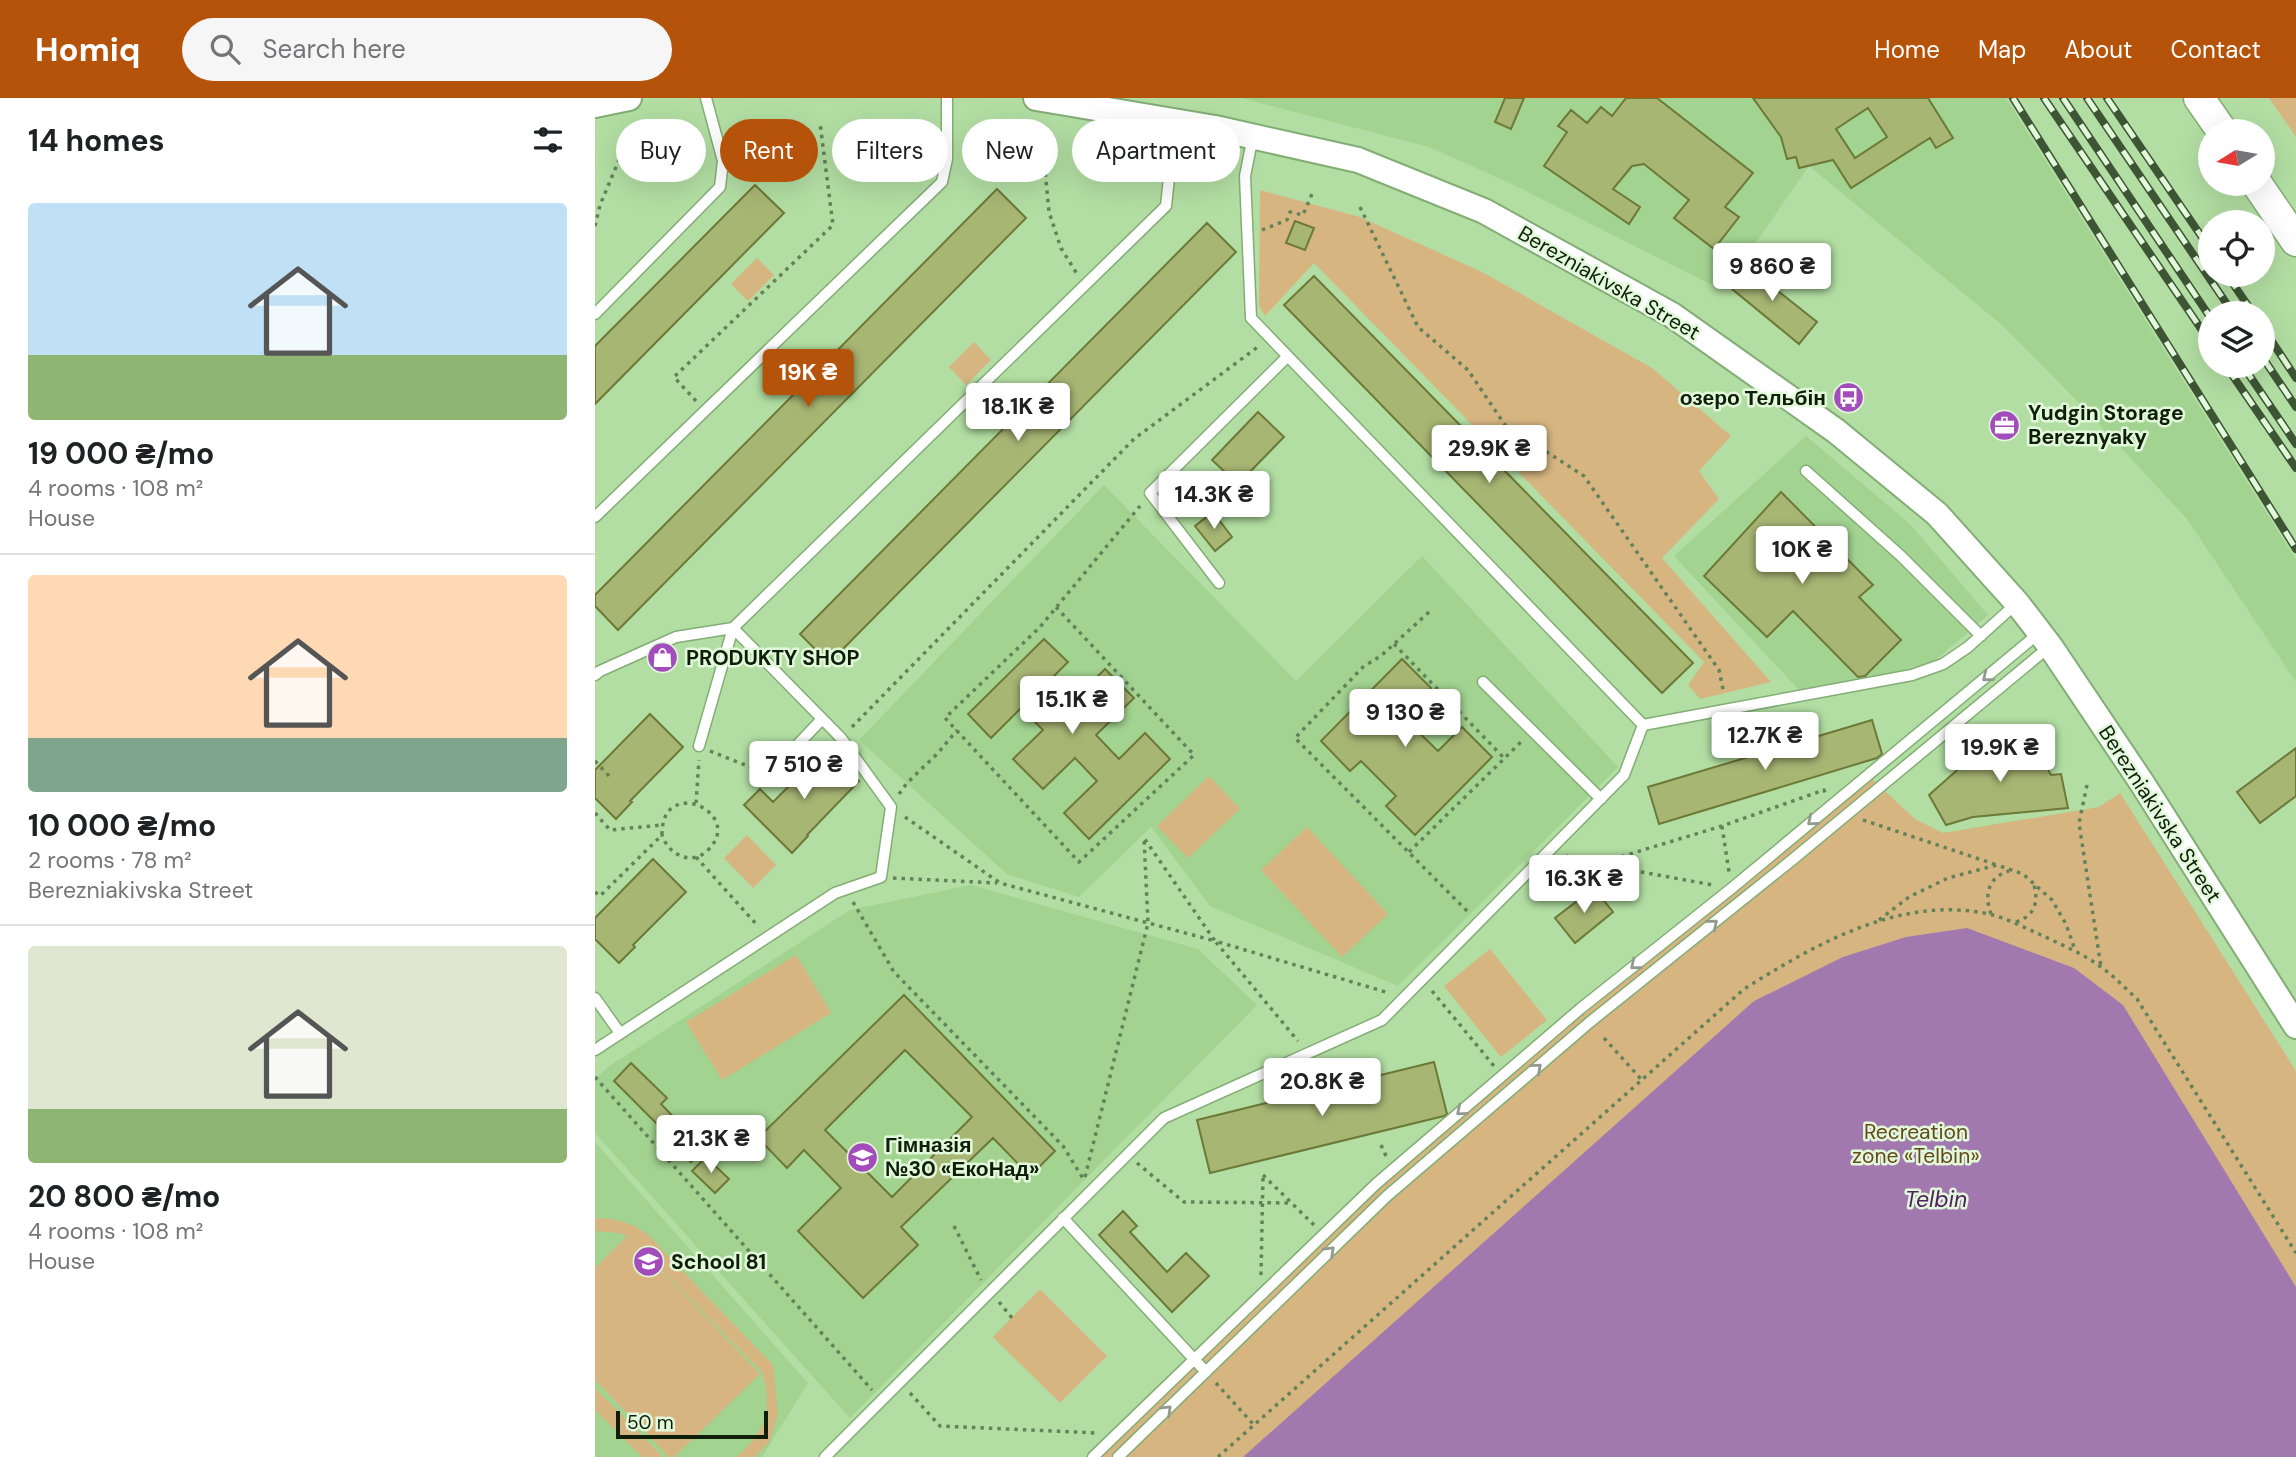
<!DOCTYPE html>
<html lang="en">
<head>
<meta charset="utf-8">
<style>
	:root { --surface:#fff; --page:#f6f6f6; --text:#202124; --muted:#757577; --line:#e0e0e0; --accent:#b45309 }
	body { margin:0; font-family:"DM Sans",sans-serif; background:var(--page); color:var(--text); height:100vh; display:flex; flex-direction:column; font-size:26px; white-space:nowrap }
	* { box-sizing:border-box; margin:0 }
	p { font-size:23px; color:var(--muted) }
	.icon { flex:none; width:38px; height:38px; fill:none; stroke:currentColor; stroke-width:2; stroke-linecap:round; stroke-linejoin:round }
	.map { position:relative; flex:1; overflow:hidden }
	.drawer { display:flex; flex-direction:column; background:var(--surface); width:595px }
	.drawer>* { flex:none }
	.guide { position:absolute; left:21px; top:21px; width:665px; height:63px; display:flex; gap:14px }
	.needle { width:46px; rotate:259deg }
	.controls { position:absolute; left:1603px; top:21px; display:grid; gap:14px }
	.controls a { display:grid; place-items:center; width:77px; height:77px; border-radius:50%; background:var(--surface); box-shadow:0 7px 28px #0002; font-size:35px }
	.scale { position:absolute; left:21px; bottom:18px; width:152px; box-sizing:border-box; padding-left:7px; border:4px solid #0e1e08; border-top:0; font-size:19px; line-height:24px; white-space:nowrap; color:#0e1e08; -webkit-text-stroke:5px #e2f8da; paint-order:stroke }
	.price { position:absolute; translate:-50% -60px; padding:0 16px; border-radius:7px; background:#fff; color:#222; font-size:23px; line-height:46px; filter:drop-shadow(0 2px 4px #0008) }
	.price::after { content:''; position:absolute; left:50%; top:42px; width:21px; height:16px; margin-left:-10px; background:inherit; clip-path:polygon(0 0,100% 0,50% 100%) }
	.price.active { background:var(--accent); color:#fff }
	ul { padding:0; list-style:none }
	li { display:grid; align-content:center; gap:14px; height:371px; padding:0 28px }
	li+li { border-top:2px solid var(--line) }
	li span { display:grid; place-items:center; height:217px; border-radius:7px; color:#555 }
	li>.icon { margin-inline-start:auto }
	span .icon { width:126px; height:126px; fill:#fffc; stroke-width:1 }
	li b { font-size:30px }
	h2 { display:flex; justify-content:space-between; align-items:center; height:84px; padding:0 28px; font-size:30px }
	.tag { padding:0 24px; border-radius:32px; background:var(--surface); box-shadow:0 7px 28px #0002; font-size:24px; line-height:63px }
	.tag.active { background:var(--accent); color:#fff }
	header { display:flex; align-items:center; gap:42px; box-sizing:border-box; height:98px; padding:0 35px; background:var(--accent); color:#fff }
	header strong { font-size:33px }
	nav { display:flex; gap:38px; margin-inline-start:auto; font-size:24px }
	.search { width:490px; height:63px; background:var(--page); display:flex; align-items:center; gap:18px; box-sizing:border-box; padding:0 24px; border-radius:38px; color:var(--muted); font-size:26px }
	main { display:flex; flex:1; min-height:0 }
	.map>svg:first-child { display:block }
</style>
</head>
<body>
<header>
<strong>Homiq</strong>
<div class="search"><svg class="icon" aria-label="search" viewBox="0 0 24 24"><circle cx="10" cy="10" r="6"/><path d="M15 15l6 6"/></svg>Search here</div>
<nav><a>Home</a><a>Map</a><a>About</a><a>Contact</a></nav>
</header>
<main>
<section class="drawer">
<h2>14 homes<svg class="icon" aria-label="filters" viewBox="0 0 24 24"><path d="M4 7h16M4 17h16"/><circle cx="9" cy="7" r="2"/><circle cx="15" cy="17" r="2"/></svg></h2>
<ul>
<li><span style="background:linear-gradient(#bfe0f5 70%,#8fb573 0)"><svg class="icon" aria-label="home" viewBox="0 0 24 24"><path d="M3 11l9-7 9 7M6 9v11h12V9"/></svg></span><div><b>19 000 ₴/mo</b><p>4 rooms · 108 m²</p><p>House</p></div></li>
<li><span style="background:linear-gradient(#ffd9b3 75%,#7fa58c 0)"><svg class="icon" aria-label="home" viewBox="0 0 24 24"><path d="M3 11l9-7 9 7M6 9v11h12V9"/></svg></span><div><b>10 000 ₴/mo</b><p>2 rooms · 78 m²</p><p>Berezniakivska Street</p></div></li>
<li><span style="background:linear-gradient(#dfe7d0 75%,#8fb573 0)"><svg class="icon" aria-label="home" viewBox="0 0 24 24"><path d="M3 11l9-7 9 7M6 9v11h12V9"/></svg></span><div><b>20 800 ₴/mo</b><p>4 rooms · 108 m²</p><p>House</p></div></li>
</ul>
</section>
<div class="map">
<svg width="1701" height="1359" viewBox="0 0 1701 1359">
	<rect width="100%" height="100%" fill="#b2dea3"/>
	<path fill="#a2d391" d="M646,0H1411L1701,462V584L1592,421L1491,312L1407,227L1214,68L1136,180L1126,174L1117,187L915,85L834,49Z
		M1211,338L1314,425L1393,517L1338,564L1281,579L1204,592L1079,458Z
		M509,387L701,583L827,458L1023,669L803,888L615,808L556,729L484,799L412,776L264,642Z
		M376,787L603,851L662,907L255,1320L0,1035V981L13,969L255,812Z
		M0,1044L213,1285L167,1359H0Z"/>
	<path fill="#d7b581" d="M1674,0H1701V39Z
		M665,92L765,119L887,174L1057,270L1136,338L1104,373L1124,401L1067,460L1176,584L1105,601L1093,587L1109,564L719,165L670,218L664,208Z
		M162,160L179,177L153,203L136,186Z
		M379,244L396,262L371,287L354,269Z
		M614,678L645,711L593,760L562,728Z
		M1277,681L1320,721L1348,735L1504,709L1525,695L1701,973V1359H493L792,1077L904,982L1226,717Z
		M712,729L793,816L747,859L666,772Z
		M152,737L181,767L158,790L129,760Z
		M895,851L952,922L906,959L849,888Z
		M201,857L236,915L127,982L91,924Z
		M0,1120C20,1120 38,1125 53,1137L178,1267L183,1316L175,1343L160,1359H141C171,1334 178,1312 167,1274L33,1138L165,1276L79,1359H74L0,1282V1170L32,1138L25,1135L0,1133Z
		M445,1191L512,1258L465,1305L398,1239Z
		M0,1290L68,1359H47L0,1312Z"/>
	<path fill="#a179ae" d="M1372,830L1479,870L1528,907L1701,1189V1359H648L1159,903L1248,859L1311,839Z"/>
	<path fill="#a8b674" stroke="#6d7936" stroke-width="2" fill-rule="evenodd" d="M910,0H929L916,31L900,24Z
		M1031,0H1062L1158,75L1130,109L1144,119L1119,151L1079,120L1094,102L1049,66L1037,68L1018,91L1045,109L1034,126L949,68L972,34L963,28L976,12L992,25L1006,9L1017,18Z
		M1158,0H1333L1358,40L1341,50L1335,40L1256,90L1238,62L1204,70L1201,59L1192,61L1186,39ZM1273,10L1292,39L1260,60L1241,31Z
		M258,50L281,51V68L257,67Z
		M160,87L189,115L0,306V248Z
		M402,91L431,120L23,532L0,508V497Z
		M700,123L719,130L710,152L691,145Z
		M612,125L641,154L234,565L205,536Z
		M1148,165L1222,224L1204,246L1131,186Z
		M719,178L1098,565L1067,595L689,207Z
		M663,314L689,339L643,386L617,362Z
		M1186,394L1278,487L1264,499L1306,542L1270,578L1263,579L1198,513L1172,539L1109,478Z
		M618,414L637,439L620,453L600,428Z
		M449,541L473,564L447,590L469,612L510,571L539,600L501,637L524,661L550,635L575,661L494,741L469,715L502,683L480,660L448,691L418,661L448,632L426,610L396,640L373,616Z
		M807,561L836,590L808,619L843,653L867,629L897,659L820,737L791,708L801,698L766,663L755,673L726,643Z
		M55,616L88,649L35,703L37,704L21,721L0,700V672Z
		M1277,622L1287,656L1282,660L1064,726L1053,689Z
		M1435,639L1456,677L1466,676L1473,710L1378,719L1351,727L1334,697L1395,643Z
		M1701,650V698L1665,725L1642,694Z
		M231,651L264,683L212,737L213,738L197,755L149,707L165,691L178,704Z
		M58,761L91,794L38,847L40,849L24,865L0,841V820Z
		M999,790L1018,814L980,845L960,820Z
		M309,897L460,1053L435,1078L398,1040L306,1129L323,1147L268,1200L203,1133L246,1090L209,1052L192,1070L163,1040ZM310,952L377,1019L297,1099L230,1032Z
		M839,964L852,1016L849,1018L615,1075L602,1022Z
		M36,965L72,1000L66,1006L109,1051L96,1064L64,1032L66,1030L19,983Z
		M111,1059L134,1081L120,1095L97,1073Z
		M528,1113L542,1128L535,1134L572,1174L591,1155L614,1178L577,1214L504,1137Z"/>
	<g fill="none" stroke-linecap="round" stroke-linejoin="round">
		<defs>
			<path id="service" d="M658,38L650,78L656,220L1048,627L1317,577L1348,566L1373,549L1422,505
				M0,216L125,89L128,63L111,0
				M1211,373L1306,458L1386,538
				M0,419L347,84L352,61V0
				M624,485L555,395L692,259
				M0,577L5,573L81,539L138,530L571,108L580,24
				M888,584L1006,701
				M174,677L227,621
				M0,900L25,935
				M0,952L240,795L286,779L296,709L246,640L138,530L104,648
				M468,1120L611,1274
				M230,1359L569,1020L787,922L1029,677L1048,627
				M498,1359L781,1086L985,911L1137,790L1444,535
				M523,1359L792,1098L995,924L1197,762L1454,549"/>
			<path id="tertiary" d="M441,0L620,30L763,62L889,113L1077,217L1241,333L1342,416L1422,505L1455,548L1547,685L1701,928
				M0,7L34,0"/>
			<path id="primary" d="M1604,0L1627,33
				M1662,86L1701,143"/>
		</defs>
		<use href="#service" stroke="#82ad74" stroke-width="13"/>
		<use href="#tertiary" stroke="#82ad74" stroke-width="28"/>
		<use href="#primary" stroke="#82ad74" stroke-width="33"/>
		<path stroke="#648259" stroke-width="3.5" stroke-dasharray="3.5 5" stroke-linecap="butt" d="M448,50L454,114L466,150L482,176
			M765,109L823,229L873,272L910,327L989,378L1124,572L1129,596
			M0,128L5,107L29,50
			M667,132L692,122L695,114L708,117L717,96
			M101,303L79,279L238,127L225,25
			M461,509L599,657L484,764L350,620L445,529L545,408
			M834,514L787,557L768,569L700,640L875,816
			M799,546L909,660
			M257,629L539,341L664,248
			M832,631L858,606
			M115,653L160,671
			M0,663L14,678
			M1492,687L1484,725L1506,869
			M304,696L312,685L343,655L362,632
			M101,705L104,662
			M0,715L15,732L67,727
			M310,719L405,785L620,843L703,943
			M1268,722L1402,767
			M1127,728L1134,774
			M814,754L927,643
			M971,758L1002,766L1118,787
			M101,759L162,827
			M1002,766L1127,728L1229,692L1230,695
			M298,780L402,785
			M0,794L5,798L67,737C66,676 151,715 113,752C96,769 73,756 67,737
			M258,804L299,874L468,1048L489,1082
			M1396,816C1389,797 1393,779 1414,773
			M1284,822L1314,799L1353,780L1402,767L1428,776L1457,802L1471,826L1480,852
			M1421,824C1439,818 1444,805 1439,787
			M837,893L899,968
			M1009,940L1046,981
			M0,979L277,1292
			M786,1047L792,1060
			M542,1065L589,1104L697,1105
			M668,1077L719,1127
			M490,1079L553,825L549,740L620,843L794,895
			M359,1128L386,1182
			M666,1177L668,1077
			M404,1204L417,1220
			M621,1285L659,1327
			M315,1295L345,1328L502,1335
			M623,1359L1149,891C1221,846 1305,797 1394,816C1411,820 1428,829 1444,836C1465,846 1487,855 1506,869C1519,878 1530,890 1542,901L1701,1155"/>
		<use href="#service" stroke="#fff" stroke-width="10"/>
		<use href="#tertiary" stroke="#fff" stroke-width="24"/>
		<use href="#primary" stroke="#fff" stroke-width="30"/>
		<defs>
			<path id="rail" d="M1418,0L1701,451
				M1449,0L1615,244
				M1468,0L1615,219
				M1492,0L1638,215
				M1512,0L1615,151
				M1632,177L1658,215
				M1668,230L1701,280
				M1668,260L1701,309
				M1631,268L1701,370
				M1648,268L1701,346"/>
		</defs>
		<use href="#rail" stroke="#3d5534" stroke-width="8"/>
		<use href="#rail" stroke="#e2f8da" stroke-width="5" stroke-dasharray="16" stroke-linecap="butt"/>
	</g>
	<defs><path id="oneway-chevron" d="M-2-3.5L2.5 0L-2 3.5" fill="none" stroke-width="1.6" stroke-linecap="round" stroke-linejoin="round" transform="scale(1.75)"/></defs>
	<g stroke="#939a90">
		<use href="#oneway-chevron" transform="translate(1392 579) rotate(141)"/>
		<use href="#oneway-chevron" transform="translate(1217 723) rotate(140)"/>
		<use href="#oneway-chevron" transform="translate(1118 826) rotate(-39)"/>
		<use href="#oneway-chevron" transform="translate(1040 867) rotate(141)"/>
		<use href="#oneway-chevron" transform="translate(942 970) rotate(-41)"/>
		<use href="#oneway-chevron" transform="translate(866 1013) rotate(140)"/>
		<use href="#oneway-chevron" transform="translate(735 1153) rotate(-44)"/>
		<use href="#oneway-chevron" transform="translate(572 1312) rotate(-44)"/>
	</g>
	<defs>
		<symbol id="bus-disc" viewBox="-11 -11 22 22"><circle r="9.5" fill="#a24dbb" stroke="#e2f8da"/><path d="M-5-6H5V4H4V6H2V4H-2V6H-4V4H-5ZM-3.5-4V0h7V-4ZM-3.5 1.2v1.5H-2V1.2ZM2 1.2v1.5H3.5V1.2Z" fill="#fff"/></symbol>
		<symbol id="office-disc" viewBox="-11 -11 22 22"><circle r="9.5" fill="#a24dbb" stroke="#e2f8da"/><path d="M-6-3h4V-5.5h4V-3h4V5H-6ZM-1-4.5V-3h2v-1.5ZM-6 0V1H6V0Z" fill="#fff"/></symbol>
		<symbol id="shop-disc" viewBox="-11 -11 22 22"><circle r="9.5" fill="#a24dbb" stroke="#e2f8da"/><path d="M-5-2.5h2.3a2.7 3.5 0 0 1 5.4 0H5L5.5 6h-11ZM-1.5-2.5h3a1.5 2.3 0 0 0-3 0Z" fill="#fff"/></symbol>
		<symbol id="school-disc" viewBox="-11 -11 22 22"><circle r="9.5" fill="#a24dbb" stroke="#e2f8da"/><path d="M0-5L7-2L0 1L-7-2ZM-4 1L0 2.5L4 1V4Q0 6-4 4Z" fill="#fff"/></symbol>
	</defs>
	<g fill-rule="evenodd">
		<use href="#bus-disc" x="1236" y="282" width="35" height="35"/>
		<use href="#office-disc" x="1392" y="310" width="35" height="35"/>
		<use href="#shop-disc" x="50" y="542" width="35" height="35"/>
		<use href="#school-disc" x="250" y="1042" width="35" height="35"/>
		<use href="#school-disc" x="36" y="1146" width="35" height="35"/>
	</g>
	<g text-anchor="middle" stroke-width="5" stroke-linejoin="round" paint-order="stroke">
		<g font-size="21" fill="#0e1e08" stroke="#e2f8da">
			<text transform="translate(1014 185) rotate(30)" y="7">Berezniakivska Street</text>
			<text transform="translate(1565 716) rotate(57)" y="7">Berezniakivska Street</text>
		</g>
		<g font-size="21" font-weight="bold" fill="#0e1e08" stroke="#e2f8da" text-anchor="start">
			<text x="1231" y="307" text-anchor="end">озеро Тельбін</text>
			<text x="1433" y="322">Yudgin Storage<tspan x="1433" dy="24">Bereznyaky</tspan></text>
			<text x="91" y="567">PRODUKTY SHOP</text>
			<text x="290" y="1054">Гімназія<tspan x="290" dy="24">№30 «ЕкоНад»</tspan></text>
			<text x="76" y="1171">School 81</text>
		</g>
		<g font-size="21" fill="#63481a" stroke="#e2f8da">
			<text x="1321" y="1041">Recreation<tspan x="1321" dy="24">zone «Telbin»</tspan></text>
		</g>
		<g font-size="23" font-style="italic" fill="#532062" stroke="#e2f8da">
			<text x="1341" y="1109">Telbin</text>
		</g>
	</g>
</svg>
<div class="controls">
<a><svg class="needle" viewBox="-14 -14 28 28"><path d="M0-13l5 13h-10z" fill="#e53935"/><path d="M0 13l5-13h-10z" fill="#757577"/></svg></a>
<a><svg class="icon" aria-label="locate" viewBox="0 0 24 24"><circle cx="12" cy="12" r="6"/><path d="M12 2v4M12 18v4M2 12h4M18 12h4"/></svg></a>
<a><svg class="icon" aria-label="layers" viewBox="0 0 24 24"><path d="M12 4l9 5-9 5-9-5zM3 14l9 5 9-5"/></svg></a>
</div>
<div class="scale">50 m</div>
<b class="price" style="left:1177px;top:205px">9 860 ₴</b>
<b class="price active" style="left:213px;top:311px">19K ₴</b>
<b class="price" style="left:423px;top:345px">18.1K ₴</b>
<b class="price" style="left:894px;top:387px">29.9K ₴</b>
<b class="price" style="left:619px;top:433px">14.3K ₴</b>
<b class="price" style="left:1207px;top:488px">10K ₴</b>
<b class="price" style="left:477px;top:638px">15.1K ₴</b>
<b class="price" style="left:810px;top:651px">9 130 ₴</b>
<b class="price" style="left:1170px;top:674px">12.7K ₴</b>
<b class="price" style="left:1405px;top:686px">19.9K ₴</b>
<b class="price" style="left:209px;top:703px">7 510 ₴</b>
<b class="price" style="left:989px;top:817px">16.3K ₴</b>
<b class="price" style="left:727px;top:1020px">20.8K ₴</b>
<b class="price" style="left:116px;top:1077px">21.3K ₴</b>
<div class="guide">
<a class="tag">Buy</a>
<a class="tag active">Rent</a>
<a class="tag">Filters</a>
<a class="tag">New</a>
<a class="tag">Apartment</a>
</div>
</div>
</main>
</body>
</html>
